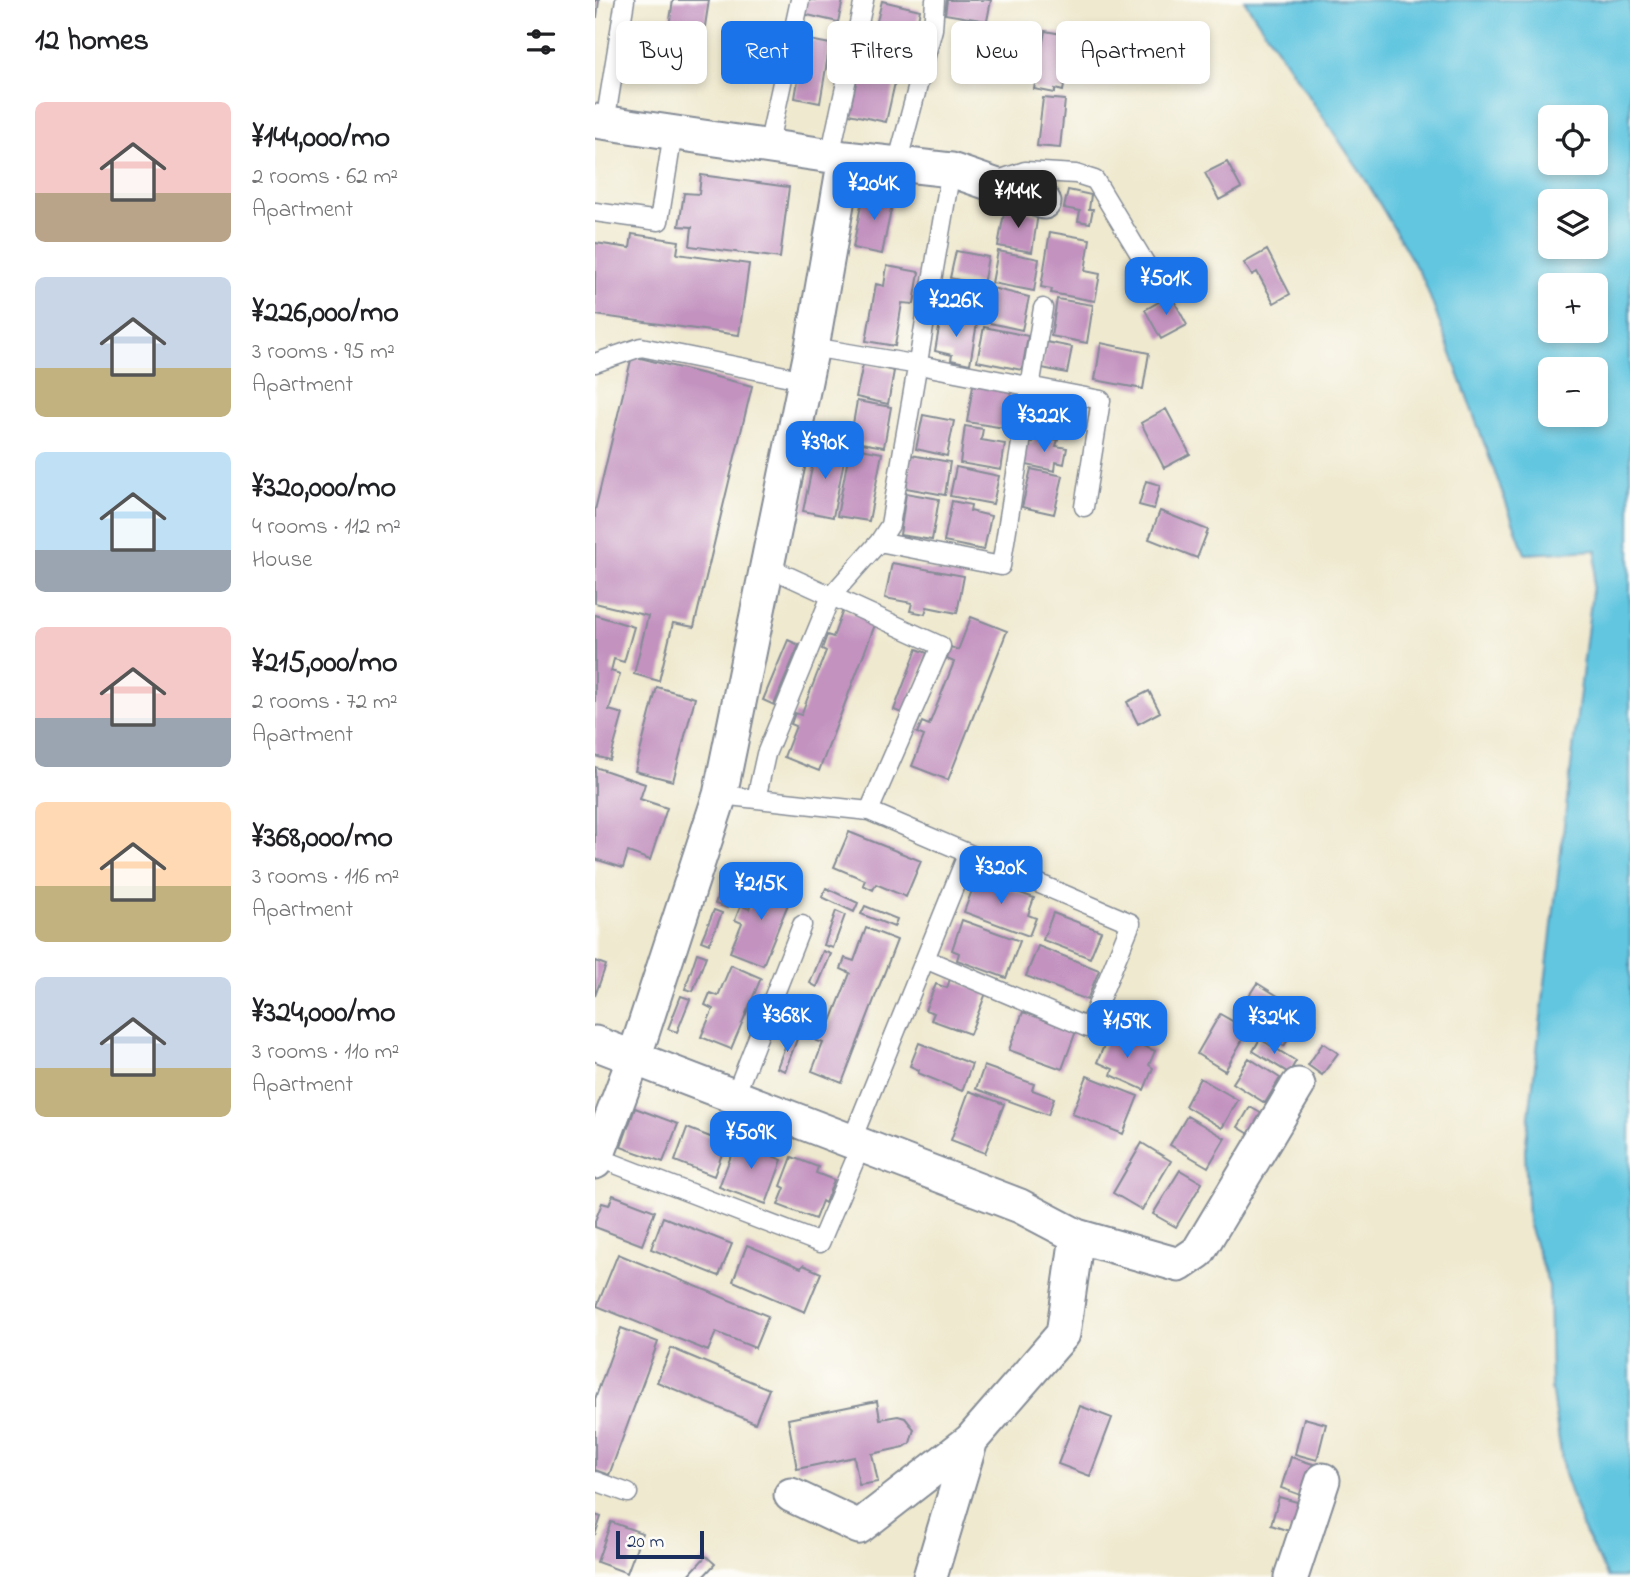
<!DOCTYPE html>
<html lang="en">
<head>
<meta charset="utf-8">
<style>
	:root { --surface:#fff; --page:#f6f6f6; --text:#202124; --muted:#757577; --accent:#1a73e8 }
	body { margin:0; font-family:"Indie Flower",sans-serif; background:var(--page); color:var(--text); height:100vh; display:flex; flex-direction:column; font-size:26px; white-space:nowrap }
	* { box-sizing:border-box; margin:0 }
	p { font-size:23px; color:var(--muted) }
	.icon { flex:none; width:38px; height:38px; fill:none; stroke:currentColor; stroke-width:2; stroke-linecap:round; stroke-linejoin:round }
	.map { position:relative; flex:1; overflow:hidden }
	.panel { display:flex; flex-direction:column; background:var(--surface); width:595px }
	.panel>* { flex:none }
	.banner { position:absolute; left:21px; top:21px; width:665px; height:63px; display:flex; gap:14px }
	.controls { position:absolute; left:943px; top:105px; display:grid; gap:14px }
	.controls a { display:grid; place-items:center; width:70px; height:70px; border-radius:10px; background:var(--surface); box-shadow:0 4px 10px #0003; font-size:35px }
	.scale { position:absolute; left:21px; bottom:18px; width:88px; box-sizing:border-box; padding-left:7px; border:4px solid #1b2f5e; border-top:0; font-size:19px; line-height:24px; white-space:nowrap; color:#1b2f5e; -webkit-text-stroke:5px #fdfcf7; paint-order:stroke }
	.price { position:absolute; translate:-50% -60px; padding:0 16px; border-radius:14px; background:var(--accent); color:#fff; font-size:23px; line-height:46px; filter:drop-shadow(0 2px 4px #0008) }
	.price::after { content:''; position:absolute; left:50%; top:42px; width:21px; height:16px; margin-left:-10px; background:inherit; clip-path:polygon(0 0,100% 0,50% 100%) }
	.price.on { background:#222; color:#fff }
	ul { padding:0; list-style:none }
	li { display:flex; align-items:center; gap:21px; height:175px; padding:0 35px }
	li span { display:grid; place-items:center; flex:none; width:196px; height:140px; border-radius:10px; color:#555 }
	li>.icon { margin-inline-start:auto }
	span .icon { width:84px; height:84px; fill:#fffc; stroke-width:1 }
	li b { font-size:30px }
	h2 { display:flex; justify-content:space-between; align-items:center; height:84px; padding:0 35px; font-size:30px }
	.chip { padding:0 24px; border-radius:10px; background:var(--surface); box-shadow:0 4px 10px #0003; font-size:24px; line-height:63px }
	.chip.on { background:var(--accent); color:#fff }
	main { display:flex; flex:1; min-height:0 }
	.map>svg:first-child { display:block }
</style>
</head>
<body>
<main>
<section class="panel">
<h2>12 homes<svg class="icon" aria-label="filters" viewBox="0 0 24 24"><path d="M4 7h16M4 17h16"/><circle cx="9" cy="7" r="2"/><circle cx="15" cy="17" r="2"/></svg></h2>
<ul>
<li><span style="background:linear-gradient(#f6c9c9 65%,#b9a48a 0)"><svg class="icon" aria-label="home" viewBox="0 0 24 24"><path d="M3 11l9-7 9 7M6 9v11h12V9"/></svg></span><div><b>¥144,000/mo</b><p>2 rooms · 62 m²</p><p>Apartment</p></div></li>
<li><span style="background:linear-gradient(#c9d6e8 65%,#c2b280 0)"><svg class="icon" aria-label="home" viewBox="0 0 24 24"><path d="M3 11l9-7 9 7M6 9v11h12V9"/></svg></span><div><b>¥226,000/mo</b><p>3 rooms · 95 m²</p><p>Apartment</p></div></li>
<li><span style="background:linear-gradient(#bfe0f5 70%,#9aa5b1 0)"><svg class="icon" aria-label="home" viewBox="0 0 24 24"><path d="M3 11l9-7 9 7M6 9v11h12V9"/></svg></span><div><b>¥320,000/mo</b><p>4 rooms · 112 m²</p><p>House</p></div></li>
<li><span style="background:linear-gradient(#f6c9c9 65%,#9aa5b1 0)"><svg class="icon" aria-label="home" viewBox="0 0 24 24"><path d="M3 11l9-7 9 7M6 9v11h12V9"/></svg></span><div><b>¥215,000/mo</b><p>2 rooms · 72 m²</p><p>Apartment</p></div></li>
<li><span style="background:linear-gradient(#ffd9b3 60%,#c2b280 0)"><svg class="icon" aria-label="home" viewBox="0 0 24 24"><path d="M3 11l9-7 9 7M6 9v11h12V9"/></svg></span><div><b>¥368,000/mo</b><p>3 rooms · 116 m²</p><p>Apartment</p></div></li>
<li><span style="background:linear-gradient(#c9d6e8 65%,#c2b280 0)"><svg class="icon" aria-label="home" viewBox="0 0 24 24"><path d="M3 11l9-7 9 7M6 9v11h12V9"/></svg></span><div><b>¥324,000/mo</b><p>3 rooms · 110 m²</p><p>Apartment</p></div></li>
</ul>
</section>
<div class="map">
<svg width="1035" height="1577" viewBox="0 0 1035 1577">
	<rect width="100%" height="100%" fill="#fdfcf7"/>
	<filter id="ink" filterUnits="userSpaceOnUse"><feTurbulence type="fractalNoise" baseFrequency=".0143" numOctaves="2"/><feDisplacementMap in="SourceGraphic" scale="14" xChannelSelector="R" yChannelSelector="G"/><feConvolveMatrix kernelMatrix="1 2 1 2 8 2 1 2 1" color-interpolation-filters="sRGB"/></filter>
	<filter id="wash" filterUnits="userSpaceOnUse"><feTurbulence type="fractalNoise" baseFrequency=".00686" numOctaves="4" result="noise"/><feDisplacementMap in="SourceGraphic" scale="28" xChannelSelector="R" yChannelSelector="G"/><feGaussianBlur stdDeviation="1.57" result="paint"/><feColorMatrix in="noise" values="0 0 0 0 0 0 0 0 0 0 0 0 0 0 0 0 0 1.4 0 .05"/><feComposite in="paint" operator="in"/></filter>
	<g filter="url(#wash)">
		<rect width="100%" height="100%" fill="#efe9cf"/>
		<path fill="#62c6e0" stroke="#3e7a9f" stroke-width="2" fill-rule="evenodd" d="M649,0H1035V1577H1013L989,1532L969,1474L956,1387L954,1286L933,1223L930,1150L1002,550L930,554L829,281L772,182ZM956,117H1001V163H956ZM956,201H1001V247H956ZM956,285H1001V331H956ZM956,369H1001V415H956Z"/>
		<g id="blocks">
			<path fill="#c392bf" d="M0,0H4L2,17H0Z
				M78,0H114L102,78L67,73Z
				M211,0H248L243,22L208,14Z
				M352,0H396L392,21L350,14Z
				M287,1L325,10L317,45L324,47L321,64L274,53Z
				M368,22L395,26L386,79L359,75Z
				M450,31L478,36L468,91L460,89V93L439,89Z
				M210,39L235,44L225,103L200,98Z
				M265,65L302,74L291,122L254,114Z
				M448,98L470,100L465,148L442,146Z
				M632,162L646,188L624,200L610,173Z
				M106,175L194,187L185,258L95,246L97,227L84,226L89,193L104,194Z
				M288,188L300,190L287,254L258,248L268,194L286,197Z
				M473,190L496,195L494,209H498L495,223L483,221L485,211L469,208Z
				M410,208L443,214L437,252L403,246Z
				M455,232L495,239L490,271L505,274L500,301L456,293L457,289L446,287Z
				M37,234L84,241L82,254L154,264L144,335L0,315V243L35,248Z
				M672,250L695,294L679,303L662,272L657,275L649,263Z
				M361,251L393,257L388,285L355,278Z
				M403,251L444,259L439,291L397,283Z
				M292,266L324,272L319,304L307,303L300,346L271,341L281,284L289,286Z
				M397,288L434,297L427,330L390,322L391,316L384,314L388,295L395,296Z
				M576,295L592,325L566,339L550,310Z
				M462,299L498,305L492,343L456,336Z
				M346,317L382,323L375,364L356,360L357,355L340,351Z
				M389,327L433,336L427,370L382,361Z
				M451,342L477,347L472,373L447,368Z
				M506,343L554,353L548,389L500,380Z
				M37,356L157,386L99,627L78,623L64,681L39,674L53,616L0,603V510Z
				M268,364L299,371L293,404L261,397Z
				M378,385L416,391L410,428L372,422Z
				M262,401L296,407L289,447L255,441Z
				M446,401L482,408L476,436L440,430Z
				M571,409L595,454L569,468L546,423Z
				M328,415L359,421L352,456L321,449Z
				M370,426L388,429L386,440L410,444L406,470L365,463Z
				M439,436L463,440L461,446L472,448L469,464L461,462L460,471L427,464L431,442L438,443Z
				M222,444L251,450L238,517L208,511Z
				M255,447L287,453L274,521L242,516Z
				M316,455L355,462L350,495L311,488Z
				M361,467L404,476L398,504L355,496Z
				M436,469L468,476L459,514L427,507Z
				M551,481L565,485L559,509L544,505Z
				M311,493L344,499L337,540L305,535Z
				M357,501L376,505L375,511L396,516L389,550L349,542Z
				M565,511L613,530L602,558L554,539Z
				M297,563L369,576L362,613L332,607L330,614L315,611L317,603L290,598Z
				M248,610L281,622L224,771L189,757L201,726L196,724L200,713L206,715L231,651L227,649L232,635L238,637Z
				M0,615L39,627L29,662L19,659L16,671L25,674L14,710L28,714L15,760L0,756Z
				M376,617L412,631L353,780L317,766L329,736L322,733L327,722L334,725L359,662L352,659L356,647L363,650Z
				M193,640L204,645L179,705L168,700Z
				M322,649L332,653L309,714L299,710Z
				M62,687L100,698L78,781L40,771Z
				M554,691L565,712L543,724L532,702Z
				M0,767L50,784L45,799L72,808L55,860L33,852L28,868L0,859Z
				M254,832L326,861L311,897L281,884L278,890L268,885L270,880L239,867Z
				M133,868L145,873L132,908L120,904Z
				M382,877L439,898L433,915L441,918L434,936L369,912Z
				M166,879L198,892L168,965L135,952L147,923L140,920L146,905L154,909Z
				M231,888L263,903L259,912L227,897Z
				M270,906L302,919L299,927L266,914Z
				M119,910L127,913L114,944L106,941Z
				M241,911L250,915L238,948L229,945Z
				M458,913L506,931L495,958L448,940Z
				M367,920L425,941L411,978L362,960L364,953L357,950Z
				M271,928L302,940L247,1083L217,1071L228,1043L220,1040L225,1026L233,1029L255,973L246,969L250,958L259,961Z
				M443,946L504,970L492,1000L431,976Z
				M228,951L236,954L222,987L215,983Z
				M102,953L111,956L98,991L90,989Z
				M0,961L11,965L0,996Z
				M136,965L166,978L136,1049L106,1037L118,1009L110,1005L115,993L123,996Z
				M355,979L391,993L375,1034L336,1020L339,1013L330,1010L341,984L352,988Z
				M662,983L710,1013L689,1046L641,1016Z
				M86,996L95,999L82,1032L73,1029Z
				M206,996L216,1000L203,1035L193,1031Z
				M428,1012L481,1031L467,1069L414,1050Z
				M625,1014L653,1030L630,1071L602,1054Z
				M515,1032L560,1051L554,1065L558,1068L549,1090L516,1075L518,1069L502,1062Z
				M194,1036L202,1039L190,1071L182,1068Z
				M665,1039L701,1061L694,1073L658,1051Z
				M324,1043L377,1064L367,1091L323,1073L324,1070L315,1066Z
				M728,1043L743,1053L727,1075L713,1065Z
				M654,1058L685,1078L670,1103L638,1083Z
				M389,1066L439,1084L437,1090L459,1098L453,1115L381,1089Z
				M492,1076L543,1096L528,1134L477,1114Z
				M605,1078L643,1100L627,1128L590,1106Z
				M374,1091L409,1104L390,1153L356,1140Z
				M655,1107L669,1115L656,1135L643,1127Z
				M40,1108L83,1124L68,1162L26,1147Z
				M592,1116L630,1138L613,1167L575,1145Z
				M92,1128L131,1143L119,1176L80,1161Z
				M143,1138L161,1146L163,1142L178,1148L175,1155L187,1160L171,1204L124,1187Z
				M547,1143L576,1161L547,1210L518,1193Z
				M197,1157L223,1167L221,1173L239,1180L230,1203L227,1201L220,1219L183,1205L190,1188L186,1186Z
				M585,1170L607,1183L581,1227L558,1214Z
				M18,1195L60,1211L47,1245L0,1227V1221L7,1203L14,1205Z
				M68,1217L137,1244L124,1276L56,1249Z
				M152,1245L206,1268L208,1265L226,1273L210,1312L138,1281Z
				M23,1254L173,1316L160,1348L121,1332L113,1351L2,1306Z
				M26,1328L63,1342L14,1475L0,1470V1399Z
				M76,1348L174,1389L160,1423L62,1382Z
				M282,1401L285,1419L303,1416L310,1418L319,1429L315,1443L309,1447L277,1454L283,1482L264,1485L259,1457L202,1469L193,1419Z
				M485,1406L517,1418L495,1476L463,1464Z
				M709,1418L731,1424L722,1460L700,1454Z
				M696,1457L721,1465L711,1497L686,1488Z
				M684,1497L709,1504L700,1533L676,1525Z
				M0,1515L6,1517L0,1535Z
				M16,1522L47,1533L32,1573L2,1562Z
				M111,1556L120,1564L108,1577H92Z"/>
		</g>
	</g>
	<g filter="url(#ink)">
		<use href="#blocks" fill-opacity="0" stroke="#858c96" stroke-width="2"/>
		<g fill="none" stroke-linecap="round" stroke-linejoin="round">
			<defs>
				<path id="service" d="M10,123L30,0
					M173,147L205,0
					M235,156L269,0
					M302,164L338,29L340,0
					M400,181L430,171L481,174L500,180L561,281
					M0,212L64,221L78,133
					M217,347L324,365L506,400L489,507
					M0,363L46,347L210,380
					M284,542L406,566L448,308
					M171,566L346,646L274,811
					M125,795L274,811L536,923L493,1028L330,959
					M161,799L171,754L236,596L284,542L295,525L356,170
					M139,1098L207,925
					M256,1142L372,855
					M2,1157L225,1243L266,1146
					M0,1481L33,1493"/>
				<path id="minor" d="M0,121L250,158L356,170L449,202
					M0,1043L425,1206L482,1236L468,1334L376,1440L264,1527L196,1495
					M0,1162L39,1058L125,795L217,347L250,158
					M482,1236L584,1265L603,1252L703,1085
					M335,1577L376,1440
					M696,1577L728,1480"/>
			</defs>
			<use href="#service" stroke="#858c96" stroke-width="21"/>
			<use href="#minor" stroke="#858c96" stroke-width="37"/>
			<use href="#service" stroke="#fff" stroke-width="18"/>
			<use href="#minor" stroke="#fff" stroke-width="33"/>
		</g>
	</g>
</svg>
<div class="controls">
<a><svg class="icon" aria-label="locate" viewBox="0 0 24 24"><circle cx="12" cy="12" r="6"/><path d="M12 2v4M12 18v4M2 12h4M18 12h4"/></svg></a>
<a><svg class="icon" aria-label="layers" viewBox="0 0 24 24"><path d="M12 4l9 5-9 5-9-5zM3 14l9 5 9-5"/></svg></a>
<a>+</a>
<a>−</a>
</div>
<div class="scale">20 m</div>
<b class="price" style="left:279px;top:222px">¥204K</b>
<b class="price on" style="left:423px;top:230px">¥144K</b>
<b class="price" style="left:571px;top:317px">¥501K</b>
<b class="price" style="left:361px;top:339px">¥226K</b>
<b class="price" style="left:449px;top:454px">¥322K</b>
<b class="price" style="left:230px;top:481px">¥390K</b>
<b class="price" style="left:406px;top:906px">¥320K</b>
<b class="price" style="left:166px;top:922px">¥215K</b>
<b class="price" style="left:192px;top:1054px">¥368K</b>
<b class="price" style="left:679px;top:1056px">¥324K</b>
<b class="price" style="left:532px;top:1060px">¥159K</b>
<b class="price" style="left:156px;top:1171px">¥509K</b>
<div class="banner">
<a class="chip">Buy</a>
<a class="chip on">Rent</a>
<a class="chip">Filters</a>
<a class="chip">New</a>
<a class="chip">Apartment</a>
</div>
</div>
</main>
</body>
</html>
